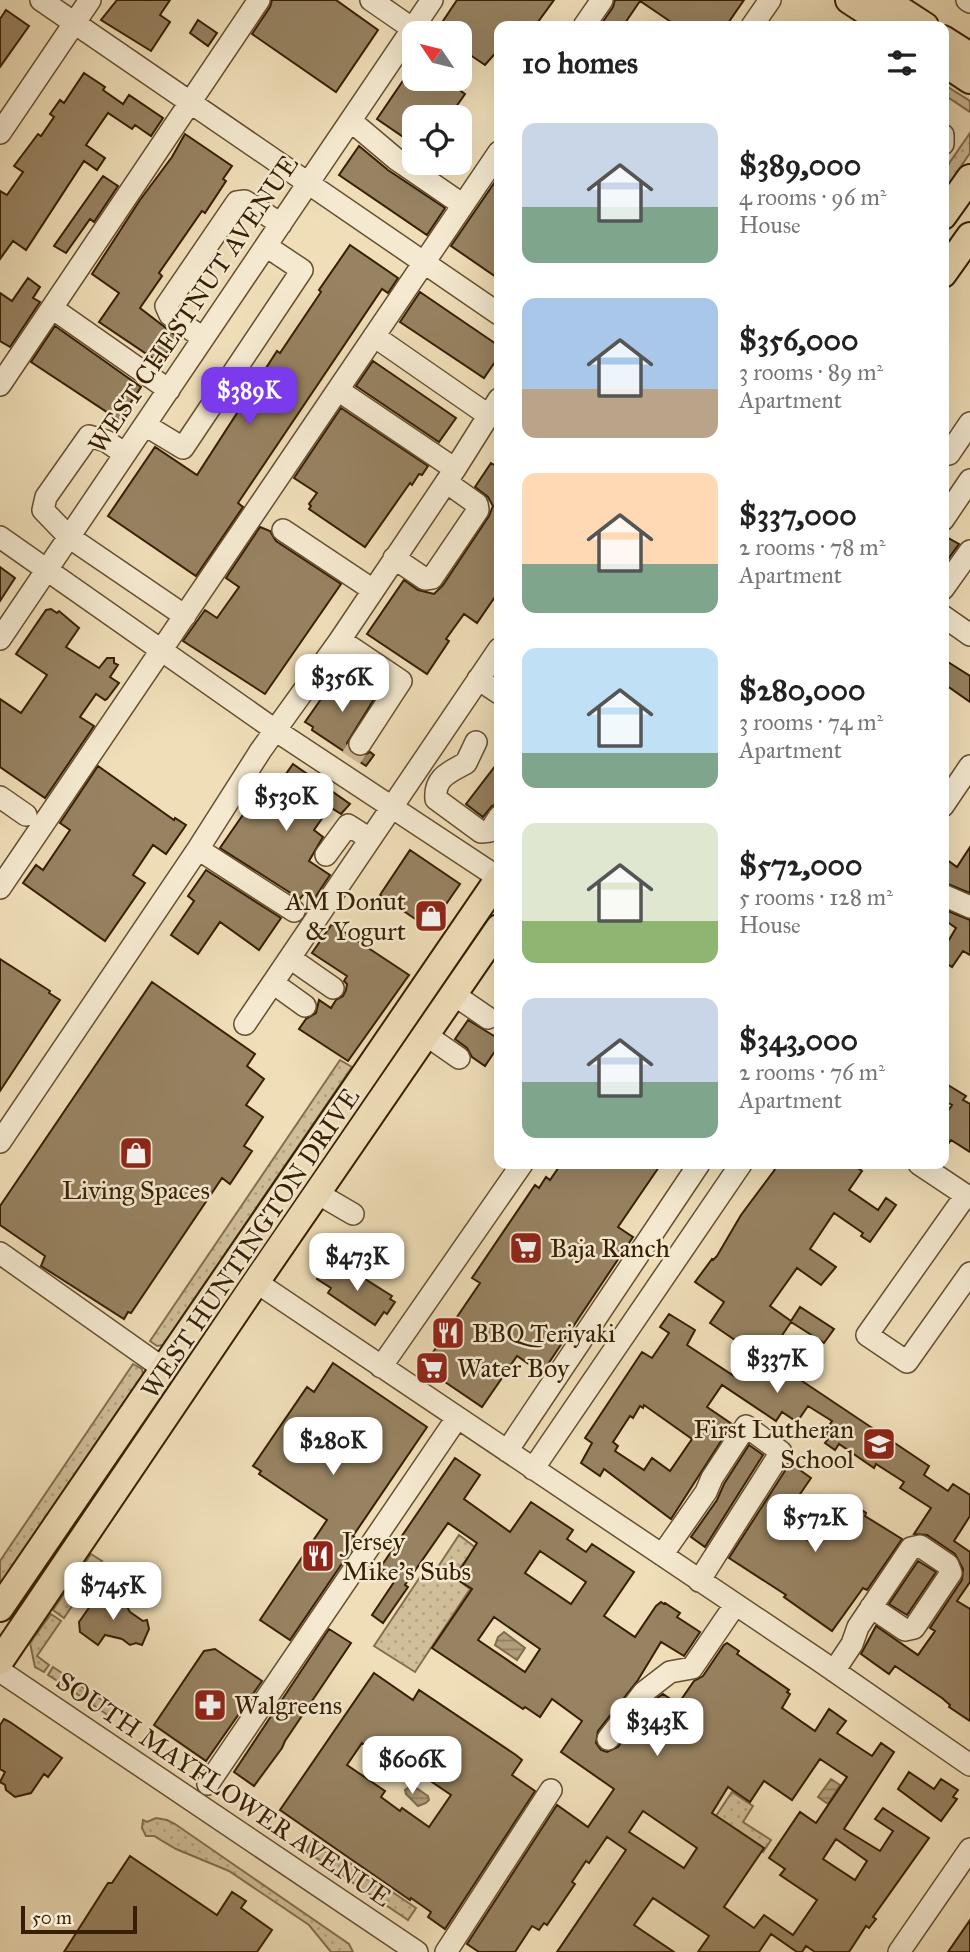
<!DOCTYPE html>
<html lang="en">
<head>
<meta charset="utf-8">
<style>
	:root { --surface:#fff; --page:#f2f2f2; --text:#222; --muted:#767676; --accent:#7c3aed }
	body { margin:0; font-family:"IM FELL Great Primer",serif; background:var(--page); color:var(--text); height:100vh; display:flex; flex-direction:column; font-size:26px; white-space:nowrap }
	* { box-sizing:border-box; margin:0 }
	p { font-size:23px; color:var(--muted) }
	.icon { flex:none; width:38px; height:38px; fill:none; stroke:currentColor; stroke-width:2; stroke-linecap:round; stroke-linejoin:round }
	.map { position:relative; flex:1; overflow:hidden }
	.panel { position:absolute; left:494px; top:21px; width:455px; height:1148px; display:flex; flex-direction:column; background:var(--surface); border-radius:14px; box-shadow:0 7px 28px #0002 }
	.panel>* { flex:none }
	.needle { width:46px; rotate:305deg }
	.tools { position:absolute; left:402px; top:21px; display:grid; gap:14px }
	.tools a { display:grid; place-items:center; width:70px; height:70px; border-radius:14px; background:var(--surface); box-shadow:0 7px 28px #0002; font-size:35px }
	.scale { position:absolute; left:21px; bottom:18px; width:116px; box-sizing:border-box; padding-left:7px; border:4px solid #381f03; border-top:0; font-size:19px; line-height:24px; white-space:nowrap; color:#381f03; -webkit-text-stroke:5px #f5ead1; paint-order:stroke }
	.price { position:absolute; translate:-50% -60px; padding:0 16px; border-radius:14px; background:#fff; color:#222; font-size:23px; line-height:46px; filter:drop-shadow(0 2px 4px #0008) }
	.price::after { content:''; position:absolute; left:50%; top:42px; width:21px; height:16px; margin-left:-10px; background:inherit; clip-path:polygon(0 0,100% 0,50% 100%) }
	.price.current { background:var(--accent); color:#fff }
	ul { padding:0; list-style:none }
	li { display:flex; align-items:center; gap:21px; height:175px; padding:0 28px }
	li span { display:grid; place-items:center; flex:none; width:196px; height:140px; border-radius:14px; color:#555 }
	li>.icon { margin-inline-start:auto }
	span .icon { width:84px; height:84px; fill:#fffc; stroke-width:1 }
	li b { font-size:30px }
	h2 { display:flex; justify-content:space-between; align-items:center; height:84px; padding:0 28px; font-size:30px }
	.map>svg:first-child { display:block }
</style>
</head>
<body>
<div class="map">
<svg width="970" height="1952" viewBox="0 0 970 1952">
	<defs>
		<pattern id="grass-dots" width="8" height="8" patternUnits="userSpaceOnUse" patternTransform="scale(1.75)"><rect width="8" height="8" fill="#d0be99"/><path d="M2 2h.1M6 6h.1" fill="none" stroke="#b3a382" stroke-width="1.8" stroke-linecap="round"/></pattern>
		<pattern id="water-rules" width="6" height="5" patternUnits="userSpaceOnUse" patternTransform="scale(1.75)"><rect width="6" height="5" fill="#b19d7a"/><path d="M0 2.5h6" fill="none" stroke="#917f62"/></pattern>
	</defs>
	<rect width="100%" height="100%" fill="#efdeb8"/>
	<filter id="stains"><feTurbulence type="fractalNoise" baseFrequency=".00286" numOctaves="4"/><feColorMatrix values="0 0 0 0 .2 0 0 0 0 .09 0 0 0 0 .02 0 0 0 .5 -.17"/></filter>
	<radialGradient id="worn" r=".72"><stop offset=".6" stop-color="#630" stop-opacity="0"/><stop offset="1" stop-color="#630" stop-opacity=".3"/></radialGradient>
	<path fill="url(#grass-dots)" stroke="#846e4e" stroke-width="2" d="M943,84L970,101V112L943,94Z
		M970,133V153L947,187L943,183V172Z
		M340,1060L352,1067L163,1345L157,1346L150,1341Z
		M133,1364L142,1369L143,1374L0,1586V1561Z
		M459,1535L476,1548L453,1576L470,1589L415,1672L374,1646L426,1568L434,1573Z
		M91,1554L102,1561L64,1618L53,1610Z
		M51,1614L61,1621L37,1656L49,1665L44,1672L35,1667L30,1643Z
		M53,1667L77,1683L72,1690L48,1675Z
		M79,1685L118,1710L112,1718L74,1692Z
		M732,1792L753,1806L743,1822L771,1840L763,1852L714,1819Z
		M156,1818L167,1820L175,1824L349,1944L353,1952H331L309,1925L229,1871L176,1849L154,1836H146L142,1828L143,1820L147,1822Z
		M314,1839L416,1908L408,1920L306,1851Z"/>
	<path fill="url(#water-rules)" stroke="#816b4a" stroke-width="2" d="M504,1632L525,1648L517,1660L495,1645L498,1637Z
		M831,1779L840,1785L828,1804L818,1797Z
		M412,1785L428,1796L429,1800L426,1803L418,1806L406,1794L405,1790Z"/>
	<path fill="#978261" stroke="#381f03" stroke-width="2" fill-rule="evenodd" d="M117,0H170L160,15L170,22L151,51L101,20Z
		M272,0H336L378,30L336,92L252,34L270,7Z
		M457,0H554L535,26H499V49L485,65L460,48V33H435Z
		M615,0H744L726,26H677L640,1L623,26H600L613,7Z
		M6,10L29,26L0,67V19Z
		M198,20L217,33L208,46L190,33Z
		M415,63V79H444L465,94L449,117H415V145L377,119Z
		M84,73L105,87L103,90L123,104L129,95L163,118L151,136L135,125L132,129L108,113L86,145L105,158L97,170L84,161L26,250L13,241L0,259V191L7,195L23,172L14,166L38,134L41,136L54,117L50,114L60,100L64,103Z
		M185,134L232,166L223,179L226,181L205,213L202,211L159,273L162,276L140,308L175,335L170,344L172,345L160,363L99,322L119,293L92,274L140,200L172,157Z
		M359,146L388,170L445,208L427,235L339,175Z
		M103,176L118,186L94,222L90,219L66,253L54,246Z
		M499,176V279L451,246Z
		M350,245L398,278L388,293L382,289L238,503L243,507L196,576L108,516L155,447L197,475L277,351L280,353L321,292L319,290Z
		M28,278L40,287L33,298L40,302L10,347L0,341V293L12,301Z
		M420,292L499,346V356L484,378L400,322Z
		M55,326L141,387L119,420L31,362Z
		M373,361L456,418L439,442L356,386Z
		M341,408L428,466L422,475L419,474L412,485L410,483L365,547L309,509L311,506L309,504L317,493L294,478Z
		M491,463L499,468V591L477,623L464,614L446,639L449,641L427,674L367,634L404,580L418,590L434,594L443,585L489,516L493,506L488,497L475,487Z
		M260,527L270,531L276,541L341,584L265,694L183,641L205,610L217,618L239,587L226,578Z
		M943,535L959,544L946,562L943,560Z
		M0,567L15,578L0,601Z
		M51,609L57,613L59,611L79,628L66,647L99,668L107,658H114V663L118,665L110,677L119,683L107,699L105,700L96,694L80,717L94,726L45,798L0,767V699L21,713L47,675L16,654L46,610Z
		M948,662L970,676V702L943,683V668Z
		M340,672L376,696L347,743L349,751L353,755L360,757L370,752L374,755L366,766L312,730L313,727L305,722Z
		M499,761V804L492,806L483,817L466,804Z
		M293,764L350,804L341,814L330,807L314,830L323,837L309,861L330,875L314,899L305,892L300,899L220,848L251,803L256,806L271,785L276,788Z
		M98,766L174,820L175,818L186,825L166,854L153,845L133,875L145,883L105,941L23,883L36,865L43,870L70,830L60,823Z
		M970,847V893L943,882V857L957,867Z
		M410,850L460,884L440,913L445,916L436,930L432,927L430,929L380,895Z
		M206,870L281,918L259,950L220,922L198,954L171,935L194,901L188,896Z
		M943,909L970,920V955L963,951L952,967L943,961V950L956,928L943,919Z
		M332,924L409,975L348,1061L299,1029L306,1019L316,1013L319,1000L331,1008L336,1000L343,996L346,990L347,984L344,981L347,976L312,953Z
		M0,959L50,991L49,993L60,1000L0,1091Z
		M152,982L255,1054L247,1066L264,1079L246,1105L263,1117L244,1146L252,1151L230,1184L222,1178L131,1313L128,1312L124,1319L41,1266L45,1256L0,1225V1206Z
		M468,1020L499,1039V1045L485,1066L472,1057L467,1048L455,1039Z
		M943,1082L966,1096L963,1100L970,1104V1152L951,1140L943,1151V1118L952,1105L943,1100Z
		M561,1164H661L618,1227L633,1237L542,1373L517,1356L482,1407L423,1367L480,1283L472,1278L535,1185L539,1188L546,1177L550,1180Z
		M779,1164H852L862,1171L849,1190L878,1210L886,1198L896,1205L870,1242L861,1236L863,1233L834,1213L810,1249L836,1267L821,1285L797,1268L770,1306L791,1321L800,1307L834,1329L824,1343L791,1322L775,1346L807,1369L802,1381L929,1466L924,1475L948,1491L953,1484L970,1495V1516L954,1541L970,1552V1582L957,1601L970,1609V1721L949,1707L950,1705L942,1698L895,1666L889,1674L861,1654L876,1626L918,1655L935,1631L930,1628L962,1580L963,1569L955,1554L927,1535L914,1534L931,1508L900,1488L904,1482L876,1464L874,1468L839,1444L835,1450L825,1443L830,1436L826,1434L832,1426L830,1424L832,1421L808,1406L797,1422L782,1412L776,1421L722,1385L707,1407L732,1424L671,1519L604,1469L600,1476L581,1463L592,1443L585,1438L642,1352L652,1358L669,1333L660,1327L669,1314L695,1330L687,1345L734,1376L751,1351L710,1323L724,1302L695,1282L712,1259L713,1260L717,1256L741,1215ZM644,1405L692,1439L670,1471L652,1458L644,1470L615,1451L618,1446L613,1442L630,1416L633,1418L640,1406L643,1408Z
		M329,1261L343,1271L346,1267L392,1296L390,1299L395,1302L387,1314L384,1312L375,1325L328,1293L331,1288L317,1279Z
		M333,1363L427,1427L353,1536L358,1540L290,1640L260,1620L327,1520L259,1474L261,1471L253,1466L307,1387L314,1392Z
		M749,1445L763,1455L705,1547L691,1537L717,1500L724,1484Z
		M455,1458L480,1475L464,1499L510,1532L531,1502L573,1530L567,1539L586,1552L592,1544L634,1572L604,1616L635,1637L656,1606L661,1602L664,1604L665,1603L680,1613L677,1617L700,1632L684,1656L661,1642L638,1680L598,1731L596,1743L601,1750L607,1752L618,1747L653,1701L663,1694L678,1704L694,1681L703,1676L724,1645L727,1643L739,1651L737,1654L789,1690L787,1692L790,1694L782,1708L815,1731L829,1709L846,1721L837,1733L872,1756L881,1743L894,1752L844,1829L880,1851L893,1831L875,1819L883,1808L929,1838L873,1917L876,1919L869,1928L866,1926L849,1952H815L806,1946L802,1952H797L771,1934L759,1952H698L709,1936L653,1898L634,1925L674,1952H557L626,1850L607,1837L589,1863L586,1861L572,1882L575,1884L547,1925L544,1923L539,1930L532,1926L515,1952H479L467,1944L557,1805L588,1827L614,1789L561,1752L582,1721L552,1699L540,1717L525,1707L523,1709L432,1648L472,1589L455,1578L477,1543L448,1523L405,1585L408,1587L383,1623L372,1615L396,1579L380,1568ZM540,1551L586,1582L571,1604L525,1573ZM494,1617L540,1649L525,1672L478,1640ZM820,1759L847,1777L816,1823L800,1812L769,1858L785,1869L780,1875L817,1900L793,1935L764,1915L754,1928L724,1907L764,1848L712,1813L728,1787L750,1802L764,1781L792,1800ZM643,1811L697,1848L684,1868L629,1832ZM836,1839L867,1861L855,1880L823,1859Z
		M790,1463L811,1478L781,1522L816,1546L847,1500L866,1513L865,1516L902,1539L867,1590L863,1588L832,1631L784,1597L786,1595L729,1558Z
		M918,1561L936,1572L907,1615L889,1604Z
		M109,1594L125,1603L130,1612L143,1621L147,1620L149,1629L142,1645L136,1643L130,1645L122,1639L105,1635L98,1645L80,1632L79,1622L98,1595L102,1598Z
		M329,1629L351,1643L285,1741L282,1748L254,1786L234,1772Z
		M215,1649L262,1681L206,1761L154,1725L204,1651Z
		M374,1673L413,1700L419,1690L516,1755L522,1760L512,1775L535,1791L445,1929L428,1917L431,1912L411,1898L410,1900L280,1810ZM362,1743L399,1769L404,1763L451,1795L429,1827L402,1808L400,1811L381,1797L385,1791L347,1765Z
		M4,1719L10,1722L62,1758L48,1777L44,1774L31,1793L15,1797L6,1790L5,1785L0,1782L5,1772L0,1769V1725Z
		M909,1772L934,1789L941,1779L958,1790L953,1797L957,1799L941,1821L898,1789Z
		M130,1856L217,1915L232,1892L246,1901L241,1908L272,1930L257,1952H64L108,1883H112Z
		M970,1920V1952H948Z"/>
	<g fill="none" stroke-linecap="round" stroke-linejoin="round">
		<path stroke="#cab894" stroke-width="21" stroke-dasharray="21 10" stroke-linecap="butt" d="M351,758L360,744"/>
		<defs>
			<path id="minor" d="M41,0L499,314
				M371,0L413,29
				M967,0L970,2
				M584,26L602,0
				M752,26L770,0
				M351,121L396,159L463,205
				M0,133L90,0
				M943,135V144
				M52,308L169,390
				M374,336L488,415
				M203,338L170,315L166,306L237,202L245,201L281,224
				M0,385L259,0
				M338,390L455,469
				M145,425L183,448L302,270L266,246
				M943,450L949,454L970,423
				M125,454L106,441L89,436L46,497L43,510L69,537L185,616
				M943,520L970,480
				M283,530L373,590
				M0,537L275,730L499,878
				M394,558L425,579L432,578L478,510L477,504L446,482
				M943,589L970,551
				M943,616L970,635
				M0,639L432,0
				M340,640L401,681L360,744
				M478,679L499,693
				M476,742L466,763C450,772 434,777 436,799L481,832L490,831L499,817
				M0,797L26,815
				M943,806L970,766
				M198,849L294,911
				M326,855L348,825L370,839
				M0,888L499,152
				M943,895L970,907
				M290,958L333,988
				M273,983L305,1006
				M453,994L488,1018
				M245,1024L499,649
				M426,1035L459,1058
				M0,1142L198,849L261,750L340,640L455,469L499,399
				M919,1164L970,1198
				M317,1193L353,1214
				M966,1195L867,1335L907,1362L970,1273
				M0,1253L164,1369
				M256,1282L820,1661L970,1765
				M381,1367L522,1164
				M507,1451L699,1164
				M533,1469L741,1164
				M662,1555L706,1492L712,1478L746,1426L781,1452L699,1581
				M0,1671L417,1952
				M834,1671L852,1644L858,1627L911,1548L920,1546L948,1565L951,1573L914,1628L905,1630L871,1607
				M608,1739L644,1692L670,1672L692,1668L735,1605
				M208,1784L457,1418
				M446,1952L551,1790
				M899,1952L970,1849"/>
			<path id="major" d="M849,0L889,26
				M885,0L925,26
				M943,39L970,56
				M943,62L970,80
				M943,216L970,178
				M943,274L970,236
				M0,1608L499,878
				M0,1661L256,1282L499,928"/>
		</defs>
		<use href="#minor" stroke="#664f30" stroke-width="24"/>
		<use href="#major" stroke="#381f03" stroke-width="30"/>
		<use href="#minor" stroke="#f5ead1" stroke-width="21"/>
		<use href="#major" stroke="#efdeb8" stroke-width="26"/>
	</g>
	<defs>
		<symbol id="shop-square" viewBox="-11 -11 22 22"><rect x="-9" y="-9" width="18" height="18" rx="4" fill="#8f2418" stroke="#f5ead1"/><path d="M-5-2.5h2.3a2.7 3.5 0 0 1 5.4 0H5L5.5 6h-11ZM-1.5-2.5h3a1.5 2.3 0 0 0-3 0Z" fill="#fff"/></symbol>
		<symbol id="supermarket-square" viewBox="-11 -11 22 22"><rect x="-9" y="-9" width="18" height="18" rx="4" fill="#8f2418" stroke="#f5ead1"/><path d="M-6-5.5h2.5l.6 2H6L4.5 2H-2.5L-4.4-4H-6ZM-1.5 3.2a1.3 1.3 0 1 0 .1 0ZM3 3.2a1.3 1.3 0 1 0 .1 0Z" fill="#fff"/></symbol>
		<symbol id="restaurant-square" viewBox="-11 -11 22 22"><rect x="-9" y="-9" width="18" height="18" rx="4" fill="#8f2418" stroke="#f5ead1"/><path d="M-5-6h1v4h1v-4h1v4h1v-4h1v5L-1.5 .5V6h-2V.5L-5-1ZM5-6V6H3V1.5H1.5Q1.5-4 5-6Z" fill="#fff"/></symbol>
		<symbol id="school-square" viewBox="-11 -11 22 22"><rect x="-9" y="-9" width="18" height="18" rx="4" fill="#8f2418" stroke="#f5ead1"/><path d="M0-5L7-2L0 1L-7-2ZM-4 1L0 2.5L4 1V4Q0 6-4 4Z" fill="#fff"/></symbol>
		<symbol id="pharmacy-square" viewBox="-11 -11 22 22"><rect x="-9" y="-9" width="18" height="18" rx="4" fill="#8f2418" stroke="#f5ead1"/><path d="M-2-6h4v4h4v4h-4v4h-4v-4h-4v-4h4Z" fill="#fff"/></symbol>
	</defs>
	<g fill-rule="evenodd">
		<use href="#shop-square" x="412" y="897" width="38" height="38"/>
		<use href="#shop-square" x="117" y="1134" width="38" height="38"/>
		<use href="#supermarket-square" x="507" y="1229" width="38" height="38"/>
		<use href="#restaurant-square" x="429" y="1314" width="38" height="38"/>
		<use href="#supermarket-square" x="413" y="1349" width="38" height="38"/>
		<use href="#school-square" x="860" y="1425" width="38" height="38"/>
		<use href="#restaurant-square" x="299" y="1537" width="38" height="38"/>
		<use href="#pharmacy-square" x="191" y="1686" width="38" height="38"/>
	</g>
	<g text-anchor="middle" stroke-width="5" stroke-linejoin="round" paint-order="stroke">
		<g font-size="26" fill="#381f03" stroke="#f5ead1">
			<text transform="translate(193 304) rotate(-56)" y="9">WEST CHESTNUT AVENUE</text>
			<text transform="translate(250 1243) rotate(-56)" y="9">WEST HUNTINGTON DRIVE</text>
			<text transform="translate(224 1789) rotate(34)" y="9">SOUTH MAYFLOWER AVENUE</text>
		</g>
		<g font-size="26" fill="#381f03" stroke="#f5ead1" text-anchor="start">
			<text x="406" y="910" text-anchor="end">AM Donut<tspan x="406" dy="30">&amp; Yogurt</tspan></text>
			<text x="136" y="1199" text-anchor="middle">Living Spaces</text>
			<text x="550" y="1257">Baja Ranch</text>
			<text x="472" y="1342">BBQ Teriyaki</text>
			<text x="457" y="1377">Water Boy</text>
			<text x="854" y="1438" text-anchor="end">First Lutheran<tspan x="854" dy="30">School</tspan></text>
			<text x="342" y="1550">Jersey<tspan x="342" dy="30">Mike's Subs</tspan></text>
			<text x="234" y="1714">Walgreens</text>
		</g>
	</g>
	<rect width="100%" height="100%" filter="url(#stains)"/>
	<rect width="100%" height="100%" fill="url(#worn)"/>
</svg>
<div class="tools">
<a><svg class="needle" viewBox="-14 -14 28 28"><path d="M0-13l5 13h-10z" fill="#e53935"/><path d="M0 13l5-13h-10z" fill="#767676"/></svg></a>
<a><svg class="icon" aria-label="locate" viewBox="0 0 24 24"><circle cx="12" cy="12" r="6"/><path d="M12 2v4M12 18v4M2 12h4M18 12h4"/></svg></a>
</div>
<div class="scale">50 m</div>
<b class="price current" style="left:249px;top:427px">$389K</b>
<b class="price" style="left:342px;top:714px">$356K</b>
<b class="price" style="left:286px;top:833px">$530K</b>
<b class="price" style="left:357px;top:1293px">$473K</b>
<b class="price" style="left:777px;top:1395px">$337K</b>
<b class="price" style="left:333px;top:1477px">$280K</b>
<b class="price" style="left:815px;top:1554px">$572K</b>
<b class="price" style="left:113px;top:1622px">$745K</b>
<b class="price" style="left:657px;top:1758px">$343K</b>
<b class="price" style="left:412px;top:1796px">$606K</b>
<section class="panel">
<h2>10 homes<svg class="icon" aria-label="filters" viewBox="0 0 24 24"><path d="M4 7h16M4 17h16"/><circle cx="9" cy="7" r="2"/><circle cx="15" cy="17" r="2"/></svg></h2>
<ul>
<li><span style="background:linear-gradient(#c9d6e8 60%,#7fa58c 0)"><svg class="icon" aria-label="home" viewBox="0 0 24 24"><path d="M3 11l9-7 9 7M6 9v11h12V9"/></svg></span><div><b>$389,000</b><p>4 rooms · 96 m²</p><p>House</p></div></li>
<li><span style="background:linear-gradient(#a9c7e8 65%,#b9a48a 0)"><svg class="icon" aria-label="home" viewBox="0 0 24 24"><path d="M3 11l9-7 9 7M6 9v11h12V9"/></svg></span><div><b>$356,000</b><p>3 rooms · 89 m²</p><p>Apartment</p></div></li>
<li><span style="background:linear-gradient(#ffd9b3 65%,#7fa58c 0)"><svg class="icon" aria-label="home" viewBox="0 0 24 24"><path d="M3 11l9-7 9 7M6 9v11h12V9"/></svg></span><div><b>$337,000</b><p>2 rooms · 78 m²</p><p>Apartment</p></div></li>
<li><span style="background:linear-gradient(#bfe0f5 75%,#7fa58c 0)"><svg class="icon" aria-label="home" viewBox="0 0 24 24"><path d="M3 11l9-7 9 7M6 9v11h12V9"/></svg></span><div><b>$280,000</b><p>3 rooms · 74 m²</p><p>Apartment</p></div></li>
<li><span style="background:linear-gradient(#dfe7d0 70%,#8fb573 0)"><svg class="icon" aria-label="home" viewBox="0 0 24 24"><path d="M3 11l9-7 9 7M6 9v11h12V9"/></svg></span><div><b>$572,000</b><p>5 rooms · 128 m²</p><p>House</p></div></li>
<li><span style="background:linear-gradient(#c9d6e8 60%,#7fa58c 0)"><svg class="icon" aria-label="home" viewBox="0 0 24 24"><path d="M3 11l9-7 9 7M6 9v11h12V9"/></svg></span><div><b>$343,000</b><p>2 rooms · 76 m²</p><p>Apartment</p></div></li>
</ul>
</section>
</div>
</body>
</html>
